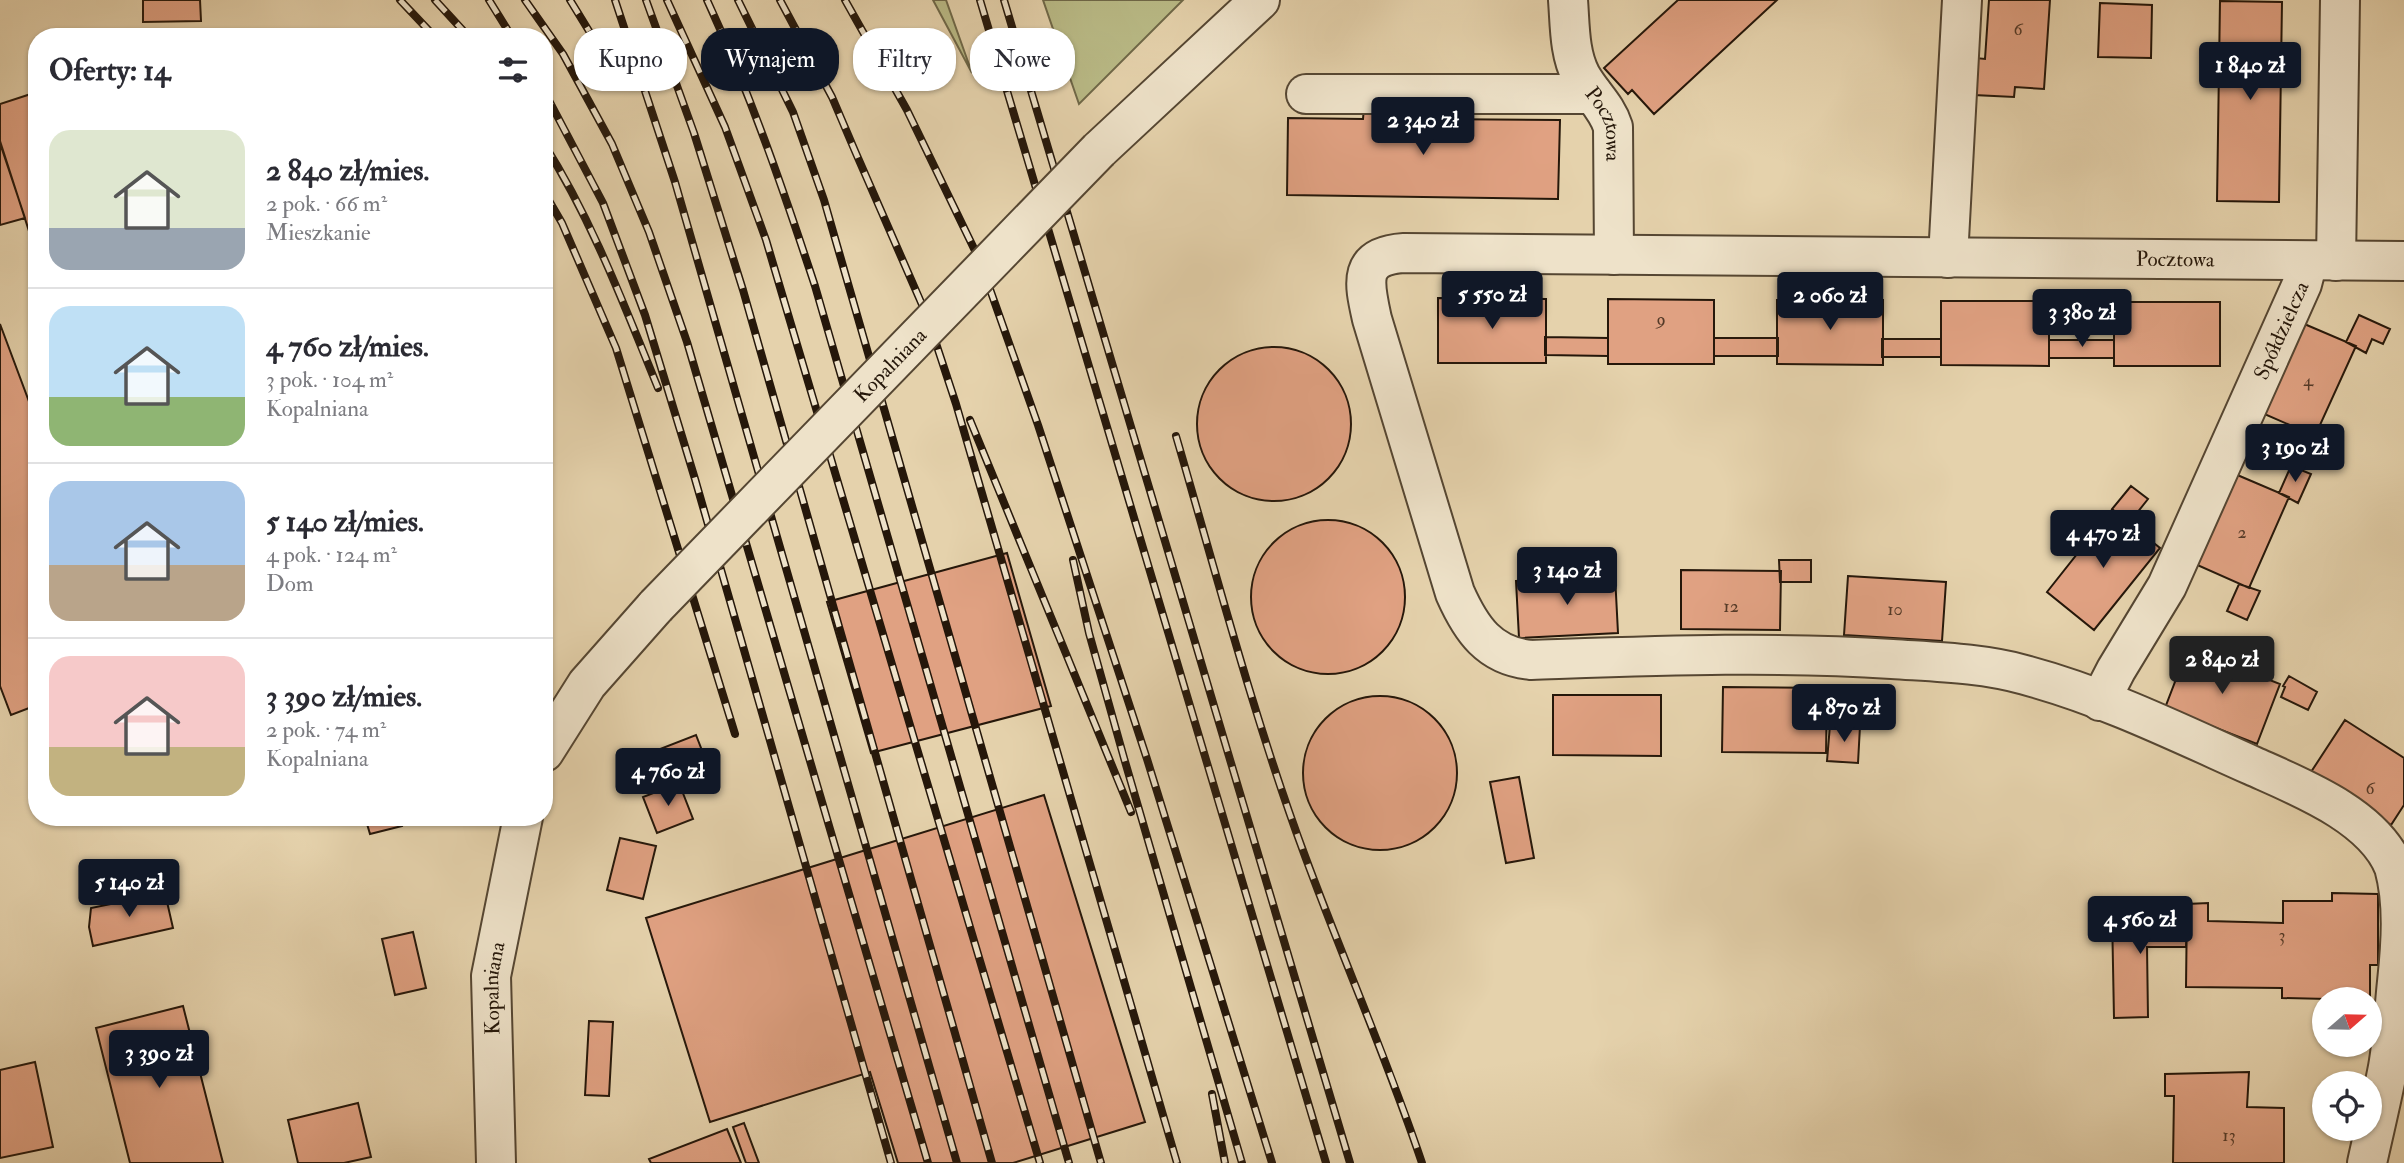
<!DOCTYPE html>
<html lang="pl">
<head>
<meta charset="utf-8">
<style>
	:root { --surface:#fff; --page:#f2f2f3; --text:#2b2b33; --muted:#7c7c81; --line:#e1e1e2; --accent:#111827 }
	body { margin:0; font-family:"IM FELL Double Pica",serif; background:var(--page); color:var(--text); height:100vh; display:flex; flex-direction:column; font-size:26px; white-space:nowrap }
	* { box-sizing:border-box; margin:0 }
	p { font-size:23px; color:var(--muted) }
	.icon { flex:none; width:38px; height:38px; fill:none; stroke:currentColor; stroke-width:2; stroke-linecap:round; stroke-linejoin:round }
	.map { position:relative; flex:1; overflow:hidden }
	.side { position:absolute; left:28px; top:28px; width:525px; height:798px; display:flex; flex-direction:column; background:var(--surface); border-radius:28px; box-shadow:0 2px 5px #0004 }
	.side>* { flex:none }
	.banner { position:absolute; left:574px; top:28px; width:665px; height:63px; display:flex; gap:14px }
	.needle { width:46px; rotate:70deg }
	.fabs { position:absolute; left:2312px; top:987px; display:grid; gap:14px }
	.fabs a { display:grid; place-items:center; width:70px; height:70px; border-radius:50%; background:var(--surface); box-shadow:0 2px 5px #0004; font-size:35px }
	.price { position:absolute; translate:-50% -60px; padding:0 16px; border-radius:7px; background:var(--accent); color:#fff; font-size:23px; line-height:46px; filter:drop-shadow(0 2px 4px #0008) }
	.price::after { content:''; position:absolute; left:50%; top:42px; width:21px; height:16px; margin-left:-10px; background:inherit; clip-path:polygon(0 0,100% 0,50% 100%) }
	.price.selected { background:#222; color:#fff }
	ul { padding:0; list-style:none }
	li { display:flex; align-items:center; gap:21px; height:175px; padding:0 21px }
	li+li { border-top:2px solid var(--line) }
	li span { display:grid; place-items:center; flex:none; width:196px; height:140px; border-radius:21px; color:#555 }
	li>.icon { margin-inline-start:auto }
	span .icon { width:84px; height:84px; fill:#fffc; stroke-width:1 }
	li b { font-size:30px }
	h2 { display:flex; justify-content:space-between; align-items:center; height:84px; padding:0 21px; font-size:30px }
	.pill { padding:0 24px; border-radius:28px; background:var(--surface); box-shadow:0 2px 5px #0004; font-size:24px; line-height:63px }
	.pill.selected { background:var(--accent); color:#fff }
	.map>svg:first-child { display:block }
</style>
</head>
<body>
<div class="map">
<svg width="2404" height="1163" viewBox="0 0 2404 1163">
	<rect width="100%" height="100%" fill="#e5d2ac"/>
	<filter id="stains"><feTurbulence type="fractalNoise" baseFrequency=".00286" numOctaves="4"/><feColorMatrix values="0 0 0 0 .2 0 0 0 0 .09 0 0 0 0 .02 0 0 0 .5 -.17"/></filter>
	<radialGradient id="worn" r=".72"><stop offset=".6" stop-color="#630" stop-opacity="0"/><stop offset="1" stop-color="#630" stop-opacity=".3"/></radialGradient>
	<path fill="#b9ba86" stroke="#6f6848" stroke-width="2" d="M933,0H946L972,73Z
		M1043,0H1183L1079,104Z"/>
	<path fill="#e0a182" stroke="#25170a" stroke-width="2" d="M143,0H200L201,21L143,22Z
		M1678,0H1777L1654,114L1632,90L1628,94L1604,68Z
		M1989,0H2050L2044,89L2015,87L2014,97L1974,95L1976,58L1985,59Z
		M2220,1L2282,2L2279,202L2217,201Z
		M2100,3L2152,5L2151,58L2098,57Z
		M37,92V256L0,141V104Z
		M1364,108L1427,109L1426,119L1560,120L1558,199L1287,195L1288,118L1363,119Z
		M0,143L25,218L0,225Z
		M1438,298L1546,299V363H1438Z
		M1608,299L1714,300V364H1608Z
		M1777,300H1883V365L1777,364Z
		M1941,301H2049V366L1941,365Z
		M2114,302H2220V366H2114Z
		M2359,315L2390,329L2383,344L2372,339L2366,353L2346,342Z
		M2302,323L2356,346L2315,436L2262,413Z
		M0,324L37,423V705L11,715L0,686Z
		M1545,337L1608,338V356L1545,355Z
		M1714,338H1778V356H1714Z
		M1882,339H1941V357H1882Z
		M2049,340H2114V358H2049Z
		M1197 424a77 77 0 1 1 154 0a77 77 0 1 1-154 0Z
		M2306,432L2326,439L2313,468L2294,460Z
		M2291,466L2311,474L2298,503L2279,493Z
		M2235,474L2289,497L2249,588L2195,564Z
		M2131,486L2148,499L2129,523L2112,509Z
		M2112,510L2160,548L2094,630L2047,592Z
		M1251 597a77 77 0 1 1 154 0a77 77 0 1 1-154 0Z
		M1007,553L1051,706L871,753L827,602Z
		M1779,560H1811V582H1780Z
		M1681,570L1781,571L1780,630L1681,629Z
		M1615,575L1618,633L1519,638L1516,581Z
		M1848,576L1946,582L1942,641L1844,635Z
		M2239,584L2260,591L2247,620L2227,611Z
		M2188,648L2280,684L2257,744L2165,708Z
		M2289,676L2317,692L2308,710L2281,697L2285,687L2283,686Z
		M1723,687L1827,688L1826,753L1722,752Z
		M1553,695H1661V756L1553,755Z
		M1303 773a77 77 0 1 1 154 0a77 77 0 1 1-154 0Z
		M2345,720L2404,758V805L2391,825L2311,772Z
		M1830,725L1860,726L1858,763L1827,761Z
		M696,735L710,771L659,791L650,767L665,761L660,749Z
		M1519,777L1534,858L1506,863L1490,782Z
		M679,783L693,819L657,833L643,797Z
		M1044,795L1145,1122L1013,1163H898L870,1072L710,1122L646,918Z
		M365,817H400L402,826L370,834Z
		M620,838L656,846L643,899L607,890Z
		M165,893L173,928L93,946L89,927L91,908Z
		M2332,893L2378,894V965H2370V1000L2282,998V988L2186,987L2187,904L2208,903V921L2283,923V901H2332Z
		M2112,913L2187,914L2186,947H2147L2148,1017L2114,1018Z
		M413,932L426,988L395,995L382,939Z
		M183,1006L223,1163H130L96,1028Z
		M589,1021L613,1022L609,1096L585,1095Z
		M35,1062L53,1147L0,1158V1070Z
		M2249,1072L2247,1107L2284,1108V1163H2173L2174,1096H2165V1074Z
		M358,1103L371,1157L344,1163H298L288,1120Z
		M744,1123L759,1163H746L733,1127Z
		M727,1129L741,1163H651L649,1159Z"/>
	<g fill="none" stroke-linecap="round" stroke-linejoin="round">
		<defs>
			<g id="minor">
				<path id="s1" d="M1568,0C1570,25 1569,53 1581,76C1591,94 1607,107 1613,127L1614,255"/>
				<path d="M1306,94H1593"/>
				<path d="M1099,150L1260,0"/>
				<path d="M1948,258L1962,0"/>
				<path d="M2336,261L2340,0"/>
				<path id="s2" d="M2100,701L2116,670L2167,586L2302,284L2308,261"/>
				<path d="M544,752L587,684L656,606"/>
				<path id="s3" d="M496,1163L491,976L523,817"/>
				<path id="s4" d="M2367,1163C2374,1131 2382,1099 2388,1067C2393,1039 2394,1010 2397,982C2401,944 2404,903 2394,867C2374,816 2300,787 2253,766C2179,733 2104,696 2025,675C1982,663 1936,662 1892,659C1771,651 1652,656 1531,660C1489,656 1471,629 1455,593L1372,319C1364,283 1357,256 1404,253L2404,261"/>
			</g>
		</defs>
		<use href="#minor" stroke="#554632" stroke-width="42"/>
		<use href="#minor" stroke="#eee2c9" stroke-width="38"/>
		<defs>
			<path id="rail" d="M400,0L435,37
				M435,0L469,37
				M489,0L512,37
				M525,0L563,54L612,144L649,232L687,342L928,1163
				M570,0L589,31
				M615,0L675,182L957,1163
				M646,0L694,133L743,290L992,1163
				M667,0L725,127L766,240L1040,1163
				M707,0C750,93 783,189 815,286L1069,1163
				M738,0L793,112L824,200L1101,1163
				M780,0L832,97L855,151L927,316L956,404L1177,1163
				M845,0L907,110L980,261L1038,425L1147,759L1272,1163
				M980,0L1326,1163
				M1004,0L1350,1163
				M544,91L603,203L645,315L695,479L891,1163
				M544,144C592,220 624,305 658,388
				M544,192L562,223L616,348L735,734
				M970,420L1131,812
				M1176,436C1217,576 1254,719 1305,856C1343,959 1387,1059 1422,1163
				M1073,560L1089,633L1124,758L1242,1163
				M1212,1094L1225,1163"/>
		</defs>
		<use href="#rail" stroke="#25170a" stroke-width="8"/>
		<use href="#rail" stroke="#eee2c9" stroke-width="5" stroke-dasharray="16" stroke-linecap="butt"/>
		<defs>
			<g id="minor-bridge">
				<path id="s5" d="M656,606L1099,150"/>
			</g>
		</defs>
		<use href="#minor-bridge" stroke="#554632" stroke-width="42" stroke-linecap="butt"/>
		<use href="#minor-bridge" stroke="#eee2c9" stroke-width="38"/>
	</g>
	<g text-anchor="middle" stroke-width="5" stroke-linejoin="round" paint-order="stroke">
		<g font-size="18" fill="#543a28">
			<text x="2018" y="35">6</text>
			<text x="1661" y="325">9</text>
			<text x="2308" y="386">4</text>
			<text x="2242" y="538">2</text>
			<text x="1731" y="612">12</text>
			<text x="1895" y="615">10</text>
			<text x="2370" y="794">6</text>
			<text x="2282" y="941">3</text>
			<text x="2229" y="1141">13</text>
		</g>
		<g font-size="21" fill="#25170a" stroke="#eee2c9">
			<text dy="7" stroke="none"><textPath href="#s1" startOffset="133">Pocztowa</textPath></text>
			<text dy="7" stroke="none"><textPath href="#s4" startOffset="2474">Pocztowa</textPath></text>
			<text dy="7" stroke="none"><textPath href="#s2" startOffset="413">Spółdzielcza</textPath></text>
			<text dy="7" stroke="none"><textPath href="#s5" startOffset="336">Kopalniana</textPath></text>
			<text dy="7" stroke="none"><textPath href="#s3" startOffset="175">Kopalniana</textPath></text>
		</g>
	</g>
	<rect width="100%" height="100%" filter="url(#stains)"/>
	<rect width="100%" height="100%" fill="url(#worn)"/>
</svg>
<div class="fabs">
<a><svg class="needle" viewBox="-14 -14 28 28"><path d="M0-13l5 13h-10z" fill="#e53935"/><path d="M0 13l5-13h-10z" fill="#7c7c81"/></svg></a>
<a><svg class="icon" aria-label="locate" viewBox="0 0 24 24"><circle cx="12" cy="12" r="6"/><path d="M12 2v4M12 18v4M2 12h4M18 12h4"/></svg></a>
</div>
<b class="price" style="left:2250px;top:102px">1 840 zł</b>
<b class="price" style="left:1423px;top:157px">2 340 zł</b>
<b class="price" style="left:1492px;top:331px">5 550 zł</b>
<b class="price" style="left:1830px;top:332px">2 060 zł</b>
<b class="price" style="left:2082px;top:349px">3 380 zł</b>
<b class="price" style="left:2295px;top:484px">3 190 zł</b>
<b class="price" style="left:2103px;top:570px">4 470 zł</b>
<b class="price" style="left:1567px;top:607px">3 140 zł</b>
<b class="price selected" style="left:2222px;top:696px">2 840 zł</b>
<b class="price" style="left:1844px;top:744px">4 870 zł</b>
<b class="price" style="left:668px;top:808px">4 760 zł</b>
<b class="price" style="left:129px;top:919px">5 140 zł</b>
<b class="price" style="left:2140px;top:956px">4 560 zł</b>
<b class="price" style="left:159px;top:1090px">3 390 zł</b>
<div class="banner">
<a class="pill">Kupno</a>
<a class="pill selected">Wynajem</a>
<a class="pill">Filtry</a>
<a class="pill">Nowe</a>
</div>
<section class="side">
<h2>Oferty: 14<svg class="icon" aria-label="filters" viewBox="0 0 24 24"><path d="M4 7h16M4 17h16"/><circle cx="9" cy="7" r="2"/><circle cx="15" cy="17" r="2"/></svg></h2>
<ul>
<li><span style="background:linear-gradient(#dfe7d0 70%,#9aa5b1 0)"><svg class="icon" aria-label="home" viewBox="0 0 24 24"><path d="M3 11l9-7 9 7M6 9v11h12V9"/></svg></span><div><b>2 840 zł/mies.</b><p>2 pok. · 66 m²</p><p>Mieszkanie</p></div></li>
<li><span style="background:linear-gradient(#bfe0f5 65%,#8fb573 0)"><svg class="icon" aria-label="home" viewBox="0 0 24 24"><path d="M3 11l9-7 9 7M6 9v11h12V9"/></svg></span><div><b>4 760 zł/mies.</b><p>3 pok. · 104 m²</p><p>Kopalniana</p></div></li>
<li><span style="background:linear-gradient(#a9c7e8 60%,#b9a48a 0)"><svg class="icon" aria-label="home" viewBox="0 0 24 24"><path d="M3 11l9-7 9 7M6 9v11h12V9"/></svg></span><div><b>5 140 zł/mies.</b><p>4 pok. · 124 m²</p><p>Dom</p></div></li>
<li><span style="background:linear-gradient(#f6c9c9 65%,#c2b280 0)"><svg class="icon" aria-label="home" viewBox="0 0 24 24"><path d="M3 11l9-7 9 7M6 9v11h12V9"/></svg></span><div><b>3 390 zł/mies.</b><p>2 pok. · 74 m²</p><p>Kopalniana</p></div></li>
</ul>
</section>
</div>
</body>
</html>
